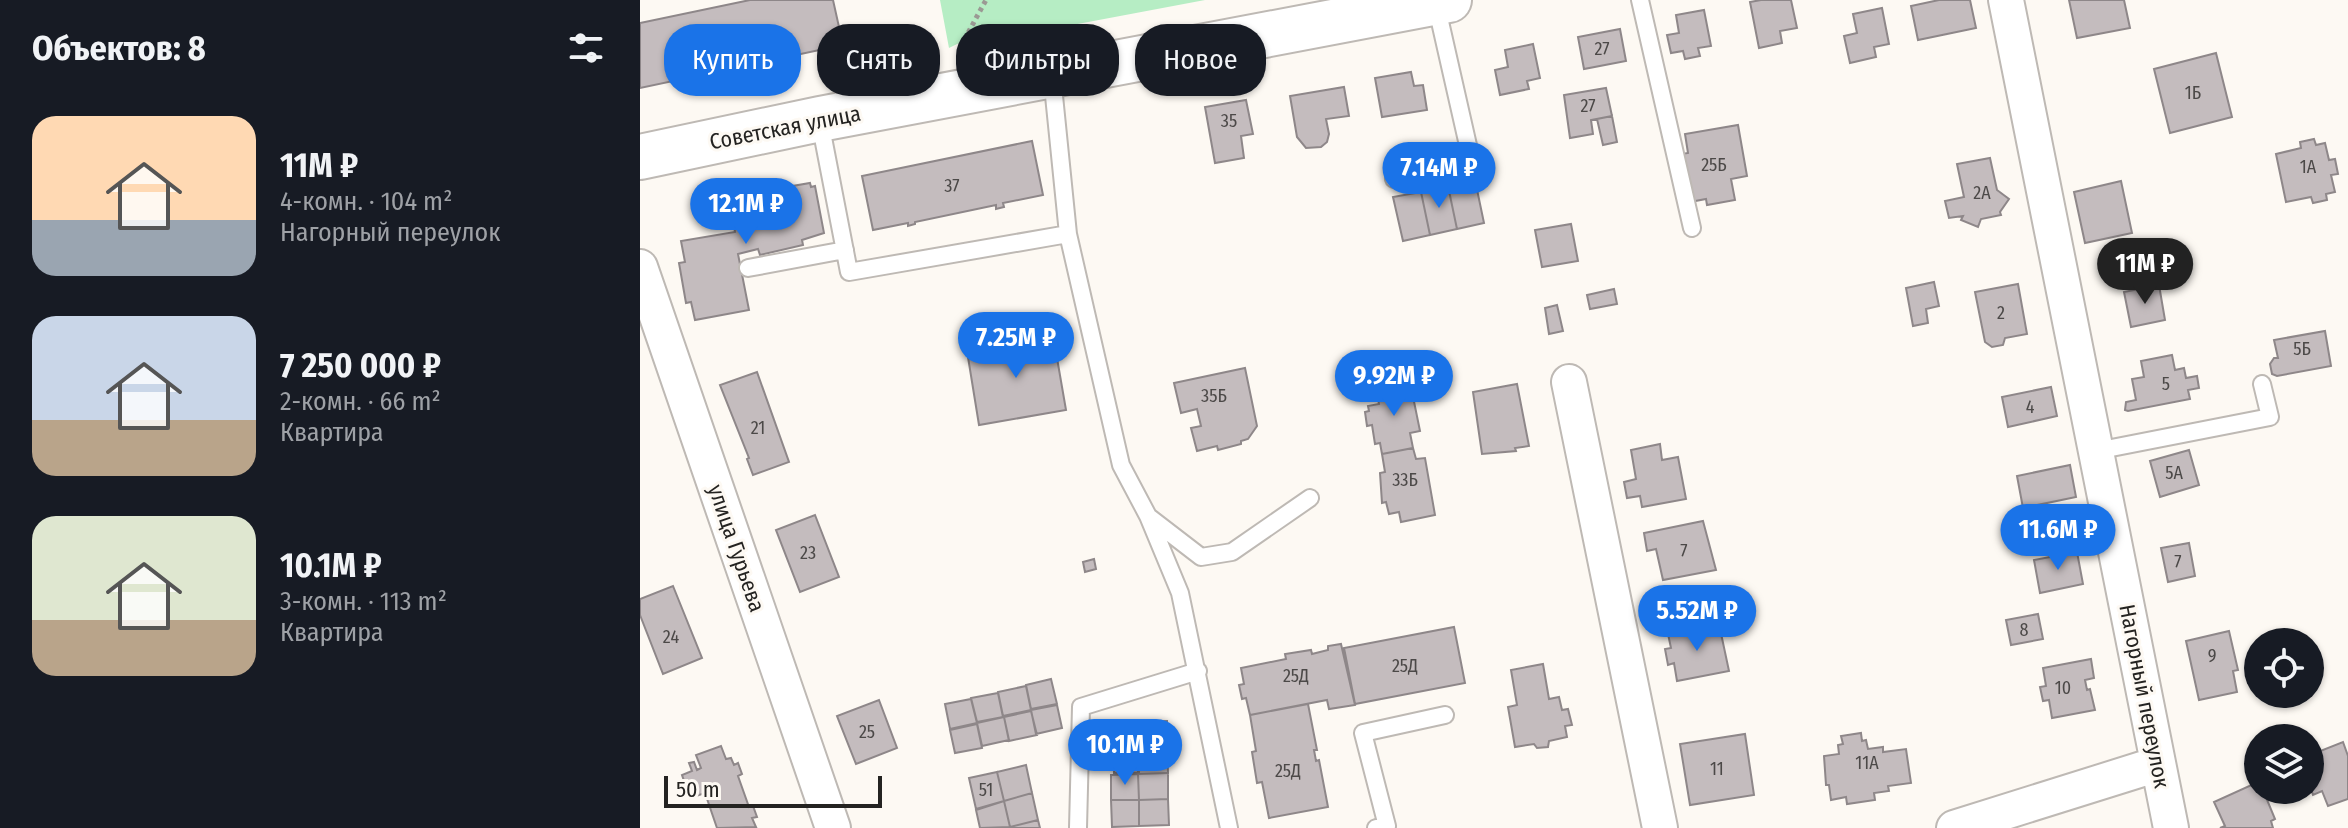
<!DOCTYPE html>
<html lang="ru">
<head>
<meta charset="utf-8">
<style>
	:root { --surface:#171b24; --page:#242831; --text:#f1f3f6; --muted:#9ea1a6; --accent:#1a73e8 }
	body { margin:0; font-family:"Fira Sans Condensed",sans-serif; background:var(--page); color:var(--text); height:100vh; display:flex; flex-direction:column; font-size:30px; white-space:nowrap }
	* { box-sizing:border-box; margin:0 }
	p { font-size:26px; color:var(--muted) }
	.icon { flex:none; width:44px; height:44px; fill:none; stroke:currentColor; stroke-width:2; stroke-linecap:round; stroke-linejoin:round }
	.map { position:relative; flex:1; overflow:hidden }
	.sheet { display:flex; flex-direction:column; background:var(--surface); width:640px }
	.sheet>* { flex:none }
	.guide { position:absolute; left:24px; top:24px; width:760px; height:72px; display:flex; gap:16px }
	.fabs { position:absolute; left:1604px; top:628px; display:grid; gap:16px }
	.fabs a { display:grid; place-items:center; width:80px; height:80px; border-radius:50%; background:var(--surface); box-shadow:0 2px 6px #0004; font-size:40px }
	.scale { position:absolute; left:24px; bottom:20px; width:218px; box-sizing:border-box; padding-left:8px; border:4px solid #242321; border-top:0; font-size:22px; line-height:28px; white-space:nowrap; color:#242321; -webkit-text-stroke:6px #fdf9f3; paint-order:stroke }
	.price { position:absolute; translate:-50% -68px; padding:0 18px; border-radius:28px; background:var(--accent); color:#fff; font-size:26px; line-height:52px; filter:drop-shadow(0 2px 4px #0008) }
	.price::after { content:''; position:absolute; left:50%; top:48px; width:24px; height:18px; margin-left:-12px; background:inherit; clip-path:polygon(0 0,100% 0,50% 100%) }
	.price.selected { background:#222; color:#fff }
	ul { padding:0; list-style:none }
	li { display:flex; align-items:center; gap:24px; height:200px; padding:0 32px }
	li span { display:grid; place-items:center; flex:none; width:224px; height:160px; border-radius:24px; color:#555 }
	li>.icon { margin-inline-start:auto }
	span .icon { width:96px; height:96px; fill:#fffc; stroke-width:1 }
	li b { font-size:34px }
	h2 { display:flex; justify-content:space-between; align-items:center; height:96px; padding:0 32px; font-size:34px }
	.chip { padding:0 28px; border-radius:32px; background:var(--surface); box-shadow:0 2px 6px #0004; font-size:28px; line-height:72px }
	.chip.selected { background:var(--accent); color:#fff }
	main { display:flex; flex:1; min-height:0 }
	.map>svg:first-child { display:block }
</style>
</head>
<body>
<main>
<section class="sheet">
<h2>Объектов: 8<svg class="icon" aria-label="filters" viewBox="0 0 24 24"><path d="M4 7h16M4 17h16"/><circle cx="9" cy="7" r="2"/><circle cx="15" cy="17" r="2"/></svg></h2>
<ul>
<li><span style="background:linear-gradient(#ffd9b3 65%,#9aa5b1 0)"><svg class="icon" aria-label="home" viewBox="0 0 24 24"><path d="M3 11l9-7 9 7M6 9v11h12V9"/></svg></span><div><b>11M ₽</b><p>4-комн. · 104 m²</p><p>Нагорный переулок</p></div></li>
<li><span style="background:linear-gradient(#c9d6e8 65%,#b9a48a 0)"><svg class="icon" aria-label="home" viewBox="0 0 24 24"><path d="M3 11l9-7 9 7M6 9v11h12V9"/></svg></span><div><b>7 250 000 ₽</b><p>2-комн. · 66 m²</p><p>Квартира</p></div></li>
<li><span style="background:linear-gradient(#dfe7d0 65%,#b9a48a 0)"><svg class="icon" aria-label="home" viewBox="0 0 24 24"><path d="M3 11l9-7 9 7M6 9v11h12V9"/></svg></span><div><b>10.1M ₽</b><p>3-комн. · 113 m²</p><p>Квартира</p></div></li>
</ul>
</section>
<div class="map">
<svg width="1708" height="828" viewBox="0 0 1708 828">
	<rect width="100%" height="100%" fill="#fdf9f3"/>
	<path fill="#b6edc4" d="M300,0H565L411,29C379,18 338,34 309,48Z"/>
	<path fill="#c4bcbe" stroke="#8e8789" stroke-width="2" d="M110,0H193L203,45L0,88V23Z
		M1121,0H1151L1157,28L1140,31L1142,43L1119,48L1110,2Z
		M1299,0H1330L1336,28L1278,40L1271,6Z
		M1429,0H1484L1490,28L1437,38Z
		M1242,8L1249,44L1234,47L1236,57L1210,63L1204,36L1217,33L1213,14Z
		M1064,10L1071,46L1058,48L1060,56L1045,59L1043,51L1031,53L1027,35L1039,33L1036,15Z
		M980,29L986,61L944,69L938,37Z
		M893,44L900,78L887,81L889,89L860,95L855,70L868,67L865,50Z
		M1576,53L1592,117L1530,133L1514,69Z
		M771,72L774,86L783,85L787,110L742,117L735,78Z
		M704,87L709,116L686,119L689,134L687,142L681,147L666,148L657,137L650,96Z
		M966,88L972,116L951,120L953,134L930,138L924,95Z
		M606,100L613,134L601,136L604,158L575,163L565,107Z
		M972,116L977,142L963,145L957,119Z
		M1098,125L1107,176L1091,179L1095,200L1067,205L1066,199L1050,202L1042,154L1048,153L1045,134Z
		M1674,139L1676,145L1685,143L1689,160L1695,159L1698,174L1691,175L1695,192L1686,194L1687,200L1673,203L1671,197L1646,202L1636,154L1661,148L1660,142Z
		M392,141L403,195L363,203L364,207L356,209V205L275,222V224L268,226V223L233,230L222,176Z
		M1350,158L1357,190L1369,199L1360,212L1361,215L1341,219L1338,227L1321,220L1323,216L1309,218L1305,201L1324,197L1317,164Z
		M835,180L844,223L817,229L808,186Z
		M1481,181L1492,233L1445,243L1434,192Z
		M170,183L171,187L175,186L184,233L162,240L163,245L120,255L118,249L98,254L109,310L55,320L51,302L46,303L39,263L45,262L41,241L95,232L89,197Z
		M808,186L817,229L790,235L781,192Z
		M781,192L790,235L763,241L753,197Z
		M931,224L938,261L902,267L895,230Z
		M1294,282L1299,306L1286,309L1288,323L1273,326L1266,288Z
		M1378,284L1387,334L1365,338L1363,345L1352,347L1345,342L1335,292Z
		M1519,285L1525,320L1491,327L1484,292Z
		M974,289L977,304L950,309L947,295Z
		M917,305L923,331L909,334L905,308Z
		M1685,331L1691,366L1637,376L1632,374L1630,364L1634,358H1638L1634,340Z
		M413,335L426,410L339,425L327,351Z
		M1532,355L1535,370L1544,368L1546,378L1557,376L1559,388L1548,390L1550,399L1488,411L1485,410L1486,402L1496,400L1492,379L1504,377L1501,361Z
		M605,368L617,426L608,439L601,441V444L578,450L577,446L557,451L551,428L561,426L557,409L541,413L534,383Z
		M117,372L149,462L113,475L107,459L109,458L80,385Z
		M770,382L780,431L770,433L773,448L742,454L740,443L735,444L732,425L727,426L725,412L729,411L728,406L739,404L736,389Z
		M877,384L889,446L875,448L876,451L842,454L833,392Z
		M1411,387L1417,416L1368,427L1362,397Z
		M1020,444L1022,460L1038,457L1046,499L1002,507L1000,496L987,498L984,482L996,479L991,450Z
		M773,448L776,459L785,458L795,515L761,522L759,512L749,514L746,502L742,503L740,473L745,472L742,454Z
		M1549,450L1559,485L1520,497L1510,461Z
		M1430,465L1436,497L1383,508L1377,476Z
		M175,515L199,577L160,592L136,530Z
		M1063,521L1076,570L1023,580L1016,549L1007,551L1004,533Z
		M1432,535L1435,546L1423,549L1420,538Z
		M1549,543L1555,576L1528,582L1521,548Z
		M1437,552L1443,584L1400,593L1394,560Z
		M454,559L456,569L445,572L443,562Z
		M33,586L62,658L23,674L0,615V599Z
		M1098,598L1101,613L1078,617L1079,624L1031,633L1026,613Z
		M1398,614L1403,639L1371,645L1366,620Z
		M1079,624L1089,671L1037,681L1034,663L1028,665L1025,649L1031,648L1028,634Z
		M814,627L825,683L715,704L704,648Z
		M1589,631L1598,670L1593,671L1597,692L1559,700L1546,641Z
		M701,644L715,705L689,709L687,700L610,715L606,698L602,699L599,685L604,684L601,668L646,659L645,654L671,650L672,654L688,650V646Z
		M1451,659L1454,678L1445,680L1447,690L1450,689L1455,710L1412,718L1409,700L1403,701L1400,687L1406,686L1403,668Z
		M903,664L909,699L919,697L922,710L928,709L932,725L925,726L927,737L909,741L908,747L897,748L894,744L875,747L868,707L877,705L871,670Z
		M411,679L417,704L391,709L386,685Z
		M386,686L391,710L363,716L358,692Z
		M358,693L363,717L337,722L331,698Z
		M331,699L337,723L310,729L305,704Z
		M239,700L257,748L216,764L197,716Z
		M668,704L677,750H674L676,761L679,760L688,807L629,818L622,782L617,783L612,752L616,751L610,715Z
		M417,705L422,728L396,734L391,710Z
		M391,711L397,735L369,741L364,717Z
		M364,717L369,740L342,746L337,723Z
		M527,721V746L497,747V722Z
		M470,722H497V747L470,748Z
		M337,724L342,748L315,753L310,730Z
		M1221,733L1222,741L1226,740L1228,749L1243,747V752L1266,749L1271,783L1248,786L1249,791L1234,793L1235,800L1207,804L1206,797L1191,800L1189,785H1186L1184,756L1199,754L1198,745L1203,744L1201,736Z
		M1105,734L1114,795L1050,805L1040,744Z
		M1703,742L1708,756V799L1688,806L1682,791L1673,795L1670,786V772L1674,770L1670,755Z
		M81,746L86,759L91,758L94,765L98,763L102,774L98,776L109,807L113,806L117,817L112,818L116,827L77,828L65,793L50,798L42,775L52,771L49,763L54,762L57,770L61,768L56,755Z
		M474,746H498L499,773H474Z
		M527,746L528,773L498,774L497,747Z
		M386,765L392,793L364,801L357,772Z
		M357,772L364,801L336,809L329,778Z
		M528,773V799L499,800L498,774Z
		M498,774L499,800H471V775Z
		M1618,782V790H1623L1635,819L1631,821L1633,828H1580L1585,826L1574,802Z
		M392,793L398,820L370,827L364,801Z
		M528,799L529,825L499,826V800Z
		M471,800H499V826L472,827Z
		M364,801L370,827L340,828L336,810Z
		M398,820L400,828H370V827Z"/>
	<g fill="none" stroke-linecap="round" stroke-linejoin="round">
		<defs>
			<path id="lane" d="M1000,0L1052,228
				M412,76L428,234L481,465L508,516L540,593L589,828
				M180,122L209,272L428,234
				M754,179L832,163L796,4
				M108,268L205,250
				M1456,451L1630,417L1622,384
				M509,517L561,557L592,552L670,498
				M438,828L441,707L558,671
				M736,828L747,826L723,733L805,715"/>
			<path id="street" d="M1366,0L1531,828
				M0,267L193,828
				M929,382L1020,828
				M1314,828L1518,764"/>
			<path id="secondary" d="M0,157L180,119L809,0"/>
		</defs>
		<use href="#lane" stroke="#beb9b4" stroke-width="20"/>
		<use href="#street" stroke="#beb9b4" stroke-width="38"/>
		<use href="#secondary" stroke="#beb9b4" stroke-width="48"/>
		<path stroke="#9b9994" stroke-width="5" stroke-dasharray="4 4" stroke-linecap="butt" d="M328,54L323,42L346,0"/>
		<use href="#lane" stroke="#fff" stroke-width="16"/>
		<use href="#street" stroke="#fff" stroke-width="34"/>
		<use href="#secondary" stroke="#fff" stroke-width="44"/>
	</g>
	<g text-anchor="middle" stroke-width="6" stroke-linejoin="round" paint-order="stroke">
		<g font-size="18" fill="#4c4948">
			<text x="962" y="55">27</text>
			<text x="1553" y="99">1Б</text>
			<text x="948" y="112">27</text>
			<text x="589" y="127">35</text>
			<text x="1074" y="171">25Б</text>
			<text x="1668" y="173">1А</text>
			<text x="312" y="192">37</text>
			<text x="1342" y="199">2А</text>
			<text x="1361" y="319">2</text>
			<text x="1662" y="355">5Б</text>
			<text x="1526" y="390">5</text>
			<text x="574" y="402">35Б</text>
			<text x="1390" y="413">4</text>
			<text x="118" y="434">21</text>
			<text x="1534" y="479">5А</text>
			<text x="765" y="486">33Б</text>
			<text x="1044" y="557">7</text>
			<text x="168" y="559">23</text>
			<text x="1538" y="568">7</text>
			<text x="1384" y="636">8</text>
			<text x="31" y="643">24</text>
			<text x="1572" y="662">9</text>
			<text x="765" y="672">25Д</text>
			<text x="656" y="682">25Д</text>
			<text x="1423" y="694">10</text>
			<text x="227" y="738">25</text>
			<text x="1227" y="769">11А</text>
			<text x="1077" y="775">11</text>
			<text x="648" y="777">25Д</text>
			<text x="346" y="796">51</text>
		</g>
		<g font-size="22" fill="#242321" stroke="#fdf9f3">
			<text transform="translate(145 127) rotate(-11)" y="8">Советская улица</text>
			<text transform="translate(97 548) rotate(71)" y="8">улица Гурьева</text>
			<text transform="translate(1505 696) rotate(79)" y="8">Нагорный переулок</text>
		</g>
	</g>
</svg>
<div class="fabs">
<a><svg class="icon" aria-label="locate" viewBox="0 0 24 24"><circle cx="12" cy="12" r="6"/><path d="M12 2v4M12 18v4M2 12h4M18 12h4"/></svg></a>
<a><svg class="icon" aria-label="layers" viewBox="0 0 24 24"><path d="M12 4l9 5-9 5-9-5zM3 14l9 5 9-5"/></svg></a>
</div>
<div class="scale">50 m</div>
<b class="price" style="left:799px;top:210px">7.14M ₽</b>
<b class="price" style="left:106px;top:246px">12.1M ₽</b>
<b class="price selected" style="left:1505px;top:306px">11M ₽</b>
<b class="price" style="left:376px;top:380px">7.25M ₽</b>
<b class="price" style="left:754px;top:418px">9.92M ₽</b>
<b class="price" style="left:1418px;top:572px">11.6M ₽</b>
<b class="price" style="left:1057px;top:653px">5.52M ₽</b>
<b class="price" style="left:485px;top:787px">10.1M ₽</b>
<div class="guide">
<a class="chip selected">Купить</a>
<a class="chip">Снять</a>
<a class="chip">Фильтры</a>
<a class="chip">Новое</a>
</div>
</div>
</main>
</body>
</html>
